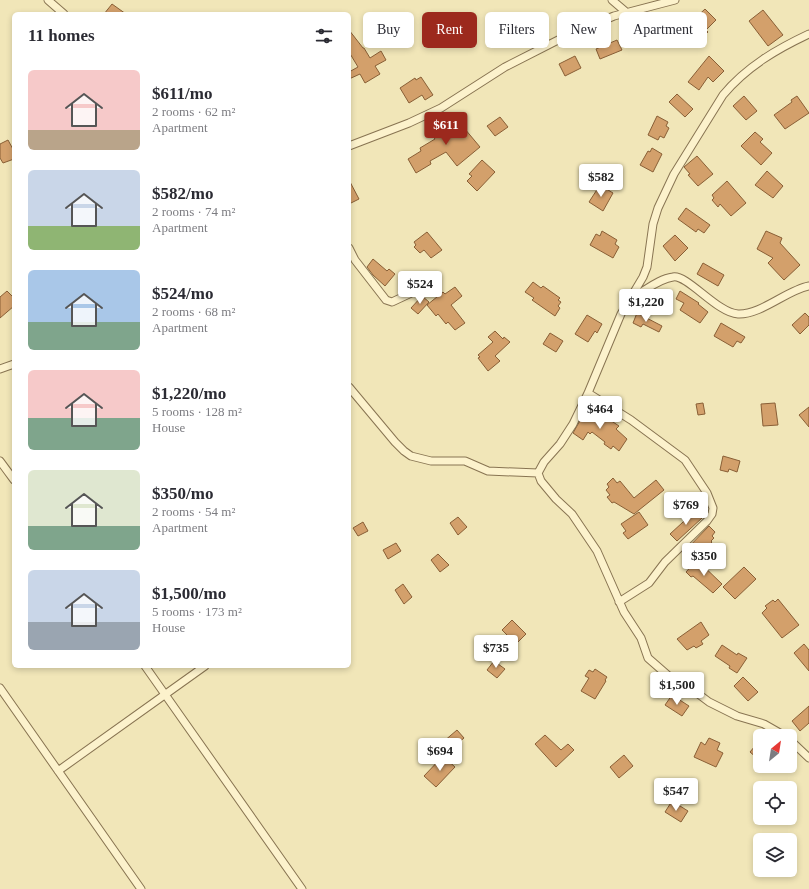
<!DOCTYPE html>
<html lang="en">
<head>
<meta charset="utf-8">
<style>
	:root { --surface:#fff; --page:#f2f2f3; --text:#2b2b33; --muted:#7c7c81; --accent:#9c291d }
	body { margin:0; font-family:Georgia,serif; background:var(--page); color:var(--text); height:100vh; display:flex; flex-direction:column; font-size:15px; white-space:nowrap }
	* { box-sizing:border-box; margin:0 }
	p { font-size:13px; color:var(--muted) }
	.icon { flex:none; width:22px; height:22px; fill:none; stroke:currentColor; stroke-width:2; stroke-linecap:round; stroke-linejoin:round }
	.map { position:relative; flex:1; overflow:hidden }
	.drawer { position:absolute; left:12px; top:12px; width:339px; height:656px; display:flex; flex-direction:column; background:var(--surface); border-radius:6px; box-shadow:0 2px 6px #0003 }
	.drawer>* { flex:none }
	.hud { position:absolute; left:363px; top:12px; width:380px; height:36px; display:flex; gap:8px }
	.needle { width:26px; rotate:30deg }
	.controls { position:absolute; left:753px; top:729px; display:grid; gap:8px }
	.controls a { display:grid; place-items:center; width:44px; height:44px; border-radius:6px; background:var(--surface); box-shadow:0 2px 6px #0003; font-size:20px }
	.price { position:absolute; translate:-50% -34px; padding:0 9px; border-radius:4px; background:#fff; color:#222; font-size:13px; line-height:26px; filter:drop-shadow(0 1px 2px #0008) }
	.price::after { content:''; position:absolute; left:50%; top:24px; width:12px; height:9px; margin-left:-6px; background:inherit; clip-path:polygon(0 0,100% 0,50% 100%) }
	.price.selected { background:var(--accent); color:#fff }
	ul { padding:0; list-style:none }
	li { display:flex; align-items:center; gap:12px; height:100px; padding:0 16px }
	li span { display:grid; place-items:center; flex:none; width:112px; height:80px; border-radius:6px; color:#555 }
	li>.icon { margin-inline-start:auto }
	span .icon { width:48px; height:48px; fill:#fffc; stroke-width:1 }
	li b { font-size:17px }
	h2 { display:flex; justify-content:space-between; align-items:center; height:48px; padding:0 16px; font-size:17px }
	.pill { padding:0 14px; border-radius:6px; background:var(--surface); box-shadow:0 2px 6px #0003; font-size:14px; line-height:36px }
	.pill.selected { background:var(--accent); color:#fff }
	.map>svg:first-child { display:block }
</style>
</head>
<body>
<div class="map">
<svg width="809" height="889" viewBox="0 0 809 889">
	<rect width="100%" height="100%" fill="#f1e6b8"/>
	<path fill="#d3a06b" stroke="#895f36" d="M112,4L126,14H104Z
		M705,9L716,20L706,30L708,32L703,37L689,24Z
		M763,10L783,35L768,46L749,21Z
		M649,26L653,31L657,28L665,38L653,47L646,38L643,40L638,34Z
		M349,30L363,48H364L370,58L381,51L386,60L375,66L380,74L365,83L360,74L349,79V72L358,67L349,52Z
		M617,40L622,50L600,59L596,49Z
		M575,56L581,68L565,76L559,64Z
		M709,56L724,71L713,82L708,77L699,90L688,82Z
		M421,77L433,95L425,100L422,95L409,103L400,88L415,78L416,80Z
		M677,94L693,109L685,117L669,102Z
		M744,96L757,111L746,120L733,106Z
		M797,96L809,113L785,129L774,115L792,102L791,100Z
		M454,116L480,147L457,166L446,152L430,161L431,164L416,173L408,159L421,151L420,148L435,139L432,135Z
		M657,116L668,122L666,126L669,128L664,138L660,136L658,140L648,135Z
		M500,117L508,127L495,136L487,126Z
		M755,132L763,139L760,142L772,153L761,165L741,146Z
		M8,140L14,151V159L3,163L0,158V144Z
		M652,148L662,154L653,172L640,165L648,151L650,152Z
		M697,156L713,174L698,186L688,175L690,174L684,167Z
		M482,160L495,172L477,191L467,181L472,176L469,174Z
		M767,171L783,186L773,198L755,185Z
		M349,180L359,199L349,204Z
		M727,181L746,203L731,216L720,204L718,207L712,200L714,198L712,195Z
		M600,185L613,193L603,211L589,202Z
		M686,208L710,225L704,233L698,229L696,232L678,219Z
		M602,231L617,240L615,244L619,247L613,258L590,245L596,234L600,236Z
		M766,231L782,238L780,243L800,265L784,280L768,263L773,258L757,249Z
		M427,232L442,250L431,258L424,250L420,253L414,247L416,245L414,242Z
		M675,235L688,248L675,261L663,246Z
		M373,259L387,271L389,269L395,274L385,286L373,275L367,267Z
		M703,263L724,275L718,286L697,274Z
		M533,282L541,288L543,286L560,298L558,300L561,302L558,306L560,308L555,316L532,300L534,298L525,292Z
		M455,287L462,296L451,305L465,323L455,330L448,322L446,324L438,314L436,316L427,305L443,292L445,294Z
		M7,291L14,298V306L0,318V297Z
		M680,291L699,303L698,304L708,312L700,323L680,310L684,303L676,299Z
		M422,296L429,302L418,314L411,308Z
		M637,313L662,326L659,332L643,324L641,327L633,323Z
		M805,313L809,317V325L800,334L792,325Z
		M587,315L602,324L597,333L595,331L588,342L575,334Z
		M721,323L745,337L741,343L737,341L733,347L714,336Z
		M495,331L503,339L504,337L510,342L495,356L500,361L488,371L478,358L480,357L478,355L493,342L488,337Z
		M550,333L563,341L556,352L543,344Z
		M703,403L705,414L698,415L696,404Z
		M775,403L778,425L763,426L761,404Z
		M809,407V427L799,415Z
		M586,410L592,414L594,411L603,418L604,416L619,426L616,429L627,439L619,451L613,446L611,449L604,444L605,442L592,432L590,434L588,432L583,440L573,433Z
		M723,456L740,461L737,472L729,469L728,472L720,470Z
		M613,478L617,483L620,481L634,498L656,480L664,490L634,514L614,502L612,503L607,497L610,495L606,490L609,487L607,484Z
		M695,511L702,518L677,541L670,534Z
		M639,512L648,525L628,539L623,533L626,531L621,524Z
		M458,517L467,527L458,535L450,523Z
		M363,522L368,531L358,536L353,528Z
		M709,526L715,532L712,536L714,538L711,541L712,542L693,562L683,553Z
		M396,543L401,551L388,559L383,550Z
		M438,554L449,565L440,572L431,560Z
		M697,560L722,584L713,593L693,576L691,577L686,572Z
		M744,567L756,579L735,599L723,587Z
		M403,584L412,597L404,604L395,590Z
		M778,599L799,625L782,638L762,613L767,608L765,606L773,600L775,602Z
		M512,620L526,634L516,644L502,630Z
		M701,622L709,635L701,641L703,644L696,648L694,646L687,650L677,639Z
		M804,644L809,650V671L794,653Z
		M722,645L737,655L738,653L747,658L737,673L729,668L730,666L715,656Z
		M494,661L505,669L497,678L487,670Z
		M595,669L607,677L605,680L606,681L595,699L581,691L589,678L585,676L589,670L593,672Z
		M743,677L758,692L748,701L734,686Z
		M672,695L689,706L682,716L665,705Z
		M809,706V723L800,731L792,721Z
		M457,730L464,738L450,750L443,742Z
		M545,735L561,750L568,744L574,750L556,767L535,744Z
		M709,738L720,743L717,750L723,753L716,767L694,757L701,742L705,745Z
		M760,740V754L757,758L750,752Z
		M624,755L633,766L619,778L610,767Z
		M443,756L455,767L436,787L424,776Z
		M672,801L688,811L681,822L665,812Z"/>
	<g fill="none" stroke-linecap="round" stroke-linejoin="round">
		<defs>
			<path id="street" d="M48,0L64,14
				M612,0L626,12
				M349,146L409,123L441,108L505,67L564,37L614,16L675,0
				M349,248L355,260L386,300L392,302L422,288
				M629,299C643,293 657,279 673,277C687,274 717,313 738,314C761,315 787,290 809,286
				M0,369L14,364
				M349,387L395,442L404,451L411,456L431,461H465L488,471L538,473
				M588,393L631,420L685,460L707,493L713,508L712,514L707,521L665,562L649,583L619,602
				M0,461L14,480
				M145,666L302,889
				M0,688L141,889
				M785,736L764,724L737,716L709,702L689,687L672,679L648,658L641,638L624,612L597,551L572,514L556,499L541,481L538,473L544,462L560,444L573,424L588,393L621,314L643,277L647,267L653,224L658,208L674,174L723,95C746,67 777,49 809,34
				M790,740L809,758
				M58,771L205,666"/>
		</defs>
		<use href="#street" stroke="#887452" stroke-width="9"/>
		<use href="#street" stroke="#fcf2cc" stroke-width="7"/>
	</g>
</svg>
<div class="controls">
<a><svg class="needle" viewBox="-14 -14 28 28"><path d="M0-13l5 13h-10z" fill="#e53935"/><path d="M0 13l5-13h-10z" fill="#7c7c81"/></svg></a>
<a><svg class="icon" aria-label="locate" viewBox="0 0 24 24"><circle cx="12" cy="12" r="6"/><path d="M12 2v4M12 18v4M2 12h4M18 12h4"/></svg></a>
<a><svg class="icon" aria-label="layers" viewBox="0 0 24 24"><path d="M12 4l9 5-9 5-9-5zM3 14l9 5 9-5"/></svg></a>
</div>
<b class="price selected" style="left:446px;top:146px">$611</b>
<b class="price" style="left:601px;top:198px">$582</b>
<b class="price" style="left:420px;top:305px">$524</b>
<b class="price" style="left:646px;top:323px">$1,220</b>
<b class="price" style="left:600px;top:430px">$464</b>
<b class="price" style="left:686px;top:526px">$769</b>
<b class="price" style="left:704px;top:577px">$350</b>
<b class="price" style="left:496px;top:669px">$735</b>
<b class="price" style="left:677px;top:706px">$1,500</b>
<b class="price" style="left:440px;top:772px">$694</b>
<b class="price" style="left:676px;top:812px">$547</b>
<div class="hud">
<a class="pill">Buy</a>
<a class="pill selected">Rent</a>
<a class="pill">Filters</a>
<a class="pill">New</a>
<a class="pill">Apartment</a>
</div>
<section class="drawer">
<h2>11 homes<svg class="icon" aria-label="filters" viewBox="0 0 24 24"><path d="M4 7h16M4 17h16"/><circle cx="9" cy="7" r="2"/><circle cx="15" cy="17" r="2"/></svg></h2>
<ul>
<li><span style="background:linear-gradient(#f6c9c9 75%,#b9a48a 0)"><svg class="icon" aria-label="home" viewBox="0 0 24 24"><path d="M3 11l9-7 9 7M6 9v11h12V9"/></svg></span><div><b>$611/mo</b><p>2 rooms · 62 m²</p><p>Apartment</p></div></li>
<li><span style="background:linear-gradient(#c9d6e8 70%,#8fb573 0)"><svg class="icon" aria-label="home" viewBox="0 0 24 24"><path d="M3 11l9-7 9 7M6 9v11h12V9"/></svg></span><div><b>$582/mo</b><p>2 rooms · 74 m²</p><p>Apartment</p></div></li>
<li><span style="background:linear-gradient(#a9c7e8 65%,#7fa58c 0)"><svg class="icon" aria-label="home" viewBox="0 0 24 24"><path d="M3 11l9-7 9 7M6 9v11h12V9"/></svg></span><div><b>$524/mo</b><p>2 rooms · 68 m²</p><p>Apartment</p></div></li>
<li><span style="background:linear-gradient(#f6c9c9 60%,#7fa58c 0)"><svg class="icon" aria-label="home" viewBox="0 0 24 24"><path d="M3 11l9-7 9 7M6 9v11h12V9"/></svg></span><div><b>$1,220/mo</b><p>5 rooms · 128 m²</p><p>House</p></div></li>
<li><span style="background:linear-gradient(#dfe7d0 70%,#7fa58c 0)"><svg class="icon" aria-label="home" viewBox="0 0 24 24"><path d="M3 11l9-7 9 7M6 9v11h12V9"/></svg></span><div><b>$350/mo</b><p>2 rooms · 54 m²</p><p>Apartment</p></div></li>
<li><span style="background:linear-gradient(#c9d6e8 65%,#9aa5b1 0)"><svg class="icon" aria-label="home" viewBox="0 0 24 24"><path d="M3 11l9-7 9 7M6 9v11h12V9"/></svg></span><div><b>$1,500/mo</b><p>5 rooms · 173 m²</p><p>House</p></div></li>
</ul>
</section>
</div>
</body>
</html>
